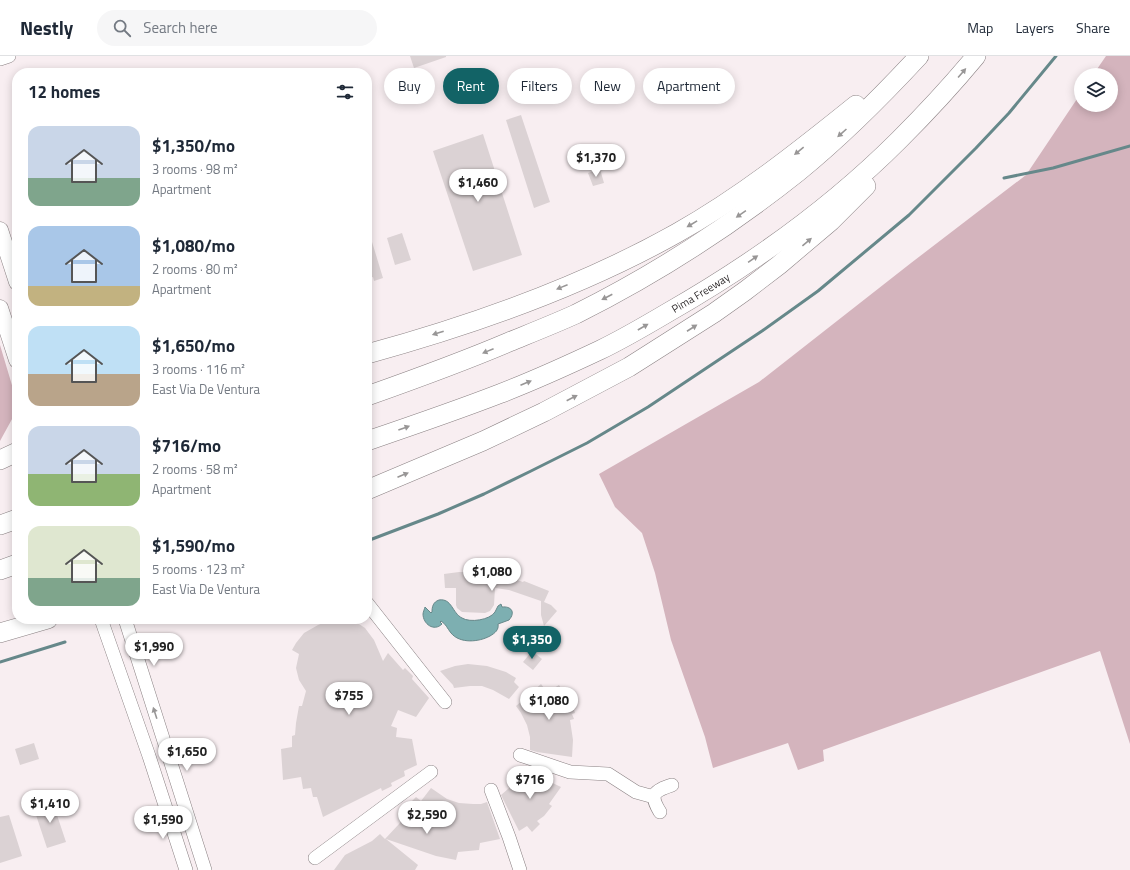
<!DOCTYPE html>
<html lang="en">
<head>
<meta charset="utf-8">
<style>
	:root { --surface:#fff; --page:#f6f6f7; --text:#1f2937; --muted:#747a83; --line:#e0e1e3; --accent:#126366 }
	body { margin:0; font-family:"Titillium Web",sans-serif; background:var(--page); color:var(--text); height:100vh; display:flex; flex-direction:column; font-size:15px; white-space:nowrap }
	* { box-sizing:border-box; margin:0 }
	p { font-size:13px; color:var(--muted) }
	.icon { flex:none; width:22px; height:22px; fill:none; stroke:currentColor; stroke-width:2; stroke-linecap:round; stroke-linejoin:round }
	.map { position:relative; flex:1; overflow:hidden }
	.details { position:absolute; left:12px; top:12px; width:360px; height:556px; display:flex; flex-direction:column; background:var(--surface); border-radius:16px; box-shadow:0 2px 10px #0003 }
	.details>* { flex:none }
	.guide { position:absolute; left:384px; top:12px; width:380px; height:36px; display:flex; gap:8px }
	.controls { position:absolute; left:1074px; top:12px; display:grid; gap:8px }
	.controls a { display:grid; place-items:center; width:44px; height:44px; border-radius:50%; background:var(--surface); box-shadow:0 2px 10px #0003; font-size:20px }
	.price { position:absolute; translate:-50% -34px; padding:0 9px; border-radius:14px; background:#fff; color:#222; font-size:13px; line-height:26px; filter:drop-shadow(0 1px 2px #0008) }
	.price::after { content:''; position:absolute; left:50%; top:24px; width:12px; height:9px; margin-left:-6px; background:inherit; clip-path:polygon(0 0,100% 0,50% 100%) }
	.price.current { background:var(--accent); color:#fff }
	ul { padding:0; list-style:none }
	li { display:flex; align-items:center; gap:12px; height:100px; padding:0 16px }
	li span { display:grid; place-items:center; flex:none; width:112px; height:80px; border-radius:12px; color:#555 }
	li>.icon { margin-inline-start:auto }
	span .icon { width:48px; height:48px; fill:#fffc; stroke-width:1 }
	li b { font-size:17px }
	h2 { display:flex; justify-content:space-between; align-items:center; height:48px; padding:0 16px; font-size:17px }
	.pill { padding:0 14px; border-radius:18px; background:var(--surface); box-shadow:0 2px 10px #0003; font-size:14px; line-height:36px }
	.pill.current { background:var(--accent); color:#fff }
	header { display:flex; align-items:center; gap:24px; box-sizing:border-box; height:56px; padding:0 20px; background:var(--surface); border-bottom:1px solid var(--line) }
	header strong { font-size:19px }
	nav { display:flex; gap:22px; margin-inline-start:auto; font-size:14px }
	.search { width:280px; height:36px; background:var(--page); display:flex; align-items:center; gap:10px; box-sizing:border-box; padding:0 14px; border-radius:22px; color:var(--muted); font-size:15px }
	.map>svg:first-child { display:block }
</style>
</head>
<body>
<header>
<strong>Nestly</strong>
<div class="search"><svg class="icon" aria-label="search" viewBox="0 0 24 24"><circle cx="10" cy="10" r="6"/><path d="M15 15l6 6"/></svg>Search here</div>
<nav><a>Map</a><a>Layers</a><a>Share</a></nav>
</header>
<div class="map">
<svg width="1130" height="814" viewBox="0 0 1130 814">
	<rect width="100%" height="100%" fill="#f8eef1"/>
	<path fill="#d4b4bd" d="M1106,0H1130V688L1100,595L823,694L824,705L798,714L788,687L713,712L705,681L671,584L655,517L642,477L615,451L599,418L759,326L911,207L1026,119L1081,37V49H1111V19H1093Z
		M0,289L17,346V354L0,385Z"/>
	<path fill="#7dafb1" stroke="#66888a" d="M439,544C452,542 452,557 462,562C470,567 490,564 495,556C496,554 497,552 498,550L501,548L502,551C511,550 516,556 509,564L498,568C499,574 495,577 490,580C479,586 460,588 451,577C447,572 446,568 441,565L440,566L442,568C434,576 423,568 423,558C423,556 425,552 425,551L431,557L432,556C432,551 433,546 439,544Z"/>
	<g fill="none" stroke-linecap="round" stroke-linejoin="round">
		<path stroke="#66888a" stroke-width="3" d="M1004,122L1053,112L1130,90
			M367,485L438,458L484,438L531,415L587,387L648,351L762,275L818,235L909,159L976,92L1009,57L1056,0
			M0,606L65,586"/>
	</g>
	<path fill="#dbd2d4" d="M410,0H446V1L414,12Z
		M521,59L550,146L534,152L506,64Z
		M483,78L522,199L473,215L433,95Z
		M600,113L604,127L593,130L588,117Z
		M367,176H369L383,222L374,225L373,221L367,223Z
		M402,177L411,204L395,209L387,182Z
		M459,516L490,517L511,521V522L523,526L524,525L549,535L544,546L551,549L557,555L544,570L541,559V545L509,534L495,532L494,549L490,555L485,557L462,556L457,552L456,549V532H445L444,518Z
		M334,563H348L359,568L365,572L374,584L383,605L388,597L403,614L405,612L413,620L412,623L429,642L416,661L398,654L391,670L397,672L396,681L412,683L417,709L404,715L405,720L391,727L392,730L382,735L381,732L323,761L317,741H313L311,732L303,733L301,721L283,724L281,693L292,691V680L295,679L296,667L299,650H302L306,635L299,624L296,612L299,598L292,594L296,587L304,577L318,569L325,566H334Z
		M532,595L542,603L533,614L523,606Z
		M468,608L487,610L506,616L516,622L514,626L519,631L509,643L493,634L482,630H470L454,632L453,629L440,615L455,610Z
		M541,628L547,636L559,629L567,642L570,641L575,657L572,658L574,663L570,664L573,684L572,701L537,696L530,694V681L527,669L521,657L516,650Z
		M34,687L39,703L20,709L15,693Z
		M525,714L561,731L549,748L552,750L544,760L537,765L540,768L532,776L527,770L519,775L501,739L516,726Z
		M431,732L447,743L459,747L473,748H481L487,746L500,783L480,787L479,794L458,796L456,804L436,800L386,783L418,809L415,814H334L345,799L372,785L380,778L385,783L413,753L408,749L416,741L421,745Z
		M52,744L66,786L47,792L33,750Z
		M9,759L22,800L0,807V761Z"/>
	<g fill="none" stroke-linecap="round" stroke-linejoin="round">
		<defs>
			<path id="minor" d="M0,3L9,0
				M367,547L445,646
				M101,563L149,700L186,814
				M125,563L205,814
				M520,699L570,716L608,718L636,736L654,741
				M491,734L509,781L520,814
				M660,756C649,738 654,735 672,729
				M315,802L431,716"/>
			<path id="major" d="M0,174L17,226
				M0,252L17,304"/>
			<g id="highway">
				<path d="M367,298C473,269 581,231 677,177C741,141 799,95 856,49"/>
				<path d="M367,340C415,323 462,306 509,286C531,277 554,268 576,258C654,219 729,171 798,116C841,81 881,41 919,0"/>
				<path id="s1" d="M367,385C411,370 455,355 499,338C533,325 566,310 600,294C623,283 645,270 667,257C751,209 831,152 899,84C926,57 952,29 976,0"/>
				<path d="M0,404L17,396"/>
				<path d="M367,434L483,385L544,356L629,311L714,257L745,235L779,209L831,165L866,130"/>
				<path d="M0,469L17,463"/>
				<path d="M0,514L17,508"/>
				<path d="M0,577L48,563"/>
			</g>
		</defs>
		<use href="#minor" stroke="#8a8183" stroke-width="14"/>
		<use href="#major" stroke="#8a8183" stroke-width="17"/>
		<use href="#highway" stroke="#8a8183" stroke-width="20"/>
		<use href="#minor" stroke="#fff" stroke-width="13"/>
		<use href="#major" stroke="#fff" stroke-width="16"/>
		<use href="#highway" stroke="#fff" stroke-width="19"/>
	</g>
	<defs><path id="oneway-solid" d="M-6-.8H1V-3.2L6.5 0L1 3.2V.8H-6Z"/></defs>
	<g fill="#989696">
		<use href="#oneway-solid" transform="translate(962 17) rotate(-49)"/>
		<use href="#oneway-solid" transform="translate(842 77) rotate(138)"/>
		<use href="#oneway-solid" transform="translate(799 95) rotate(141)"/>
		<use href="#oneway-solid" transform="translate(741 158) rotate(145)"/>
		<use href="#oneway-solid" transform="translate(692 168) rotate(149)"/>
		<use href="#oneway-solid" transform="translate(807 186) rotate(-40)"/>
		<use href="#oneway-solid" transform="translate(753 203) rotate(-35)"/>
		<use href="#oneway-solid" transform="translate(562 231) rotate(158)"/>
		<use href="#oneway-solid" transform="translate(607 241) rotate(153)"/>
		<use href="#oneway-solid" transform="translate(643 271) rotate(-30)"/>
		<use href="#oneway-solid" transform="translate(692 272) rotate(-33)"/>
		<use href="#oneway-solid" transform="translate(438 277) rotate(162)"/>
		<use href="#oneway-solid" transform="translate(488 295) rotate(158)"/>
		<use href="#oneway-solid" transform="translate(526 327) rotate(-23)"/>
		<use href="#oneway-solid" transform="translate(572 342) rotate(-27)"/>
		<use href="#oneway-solid" transform="translate(404 372) rotate(-20)"/>
		<use href="#oneway-solid" transform="translate(403 419) rotate(-23)"/>
		<use href="#oneway-solid" transform="translate(155 657) rotate(-108)"/>
	</g>
	<g text-anchor="middle" stroke-width="3" stroke-linejoin="round" paint-order="stroke">
		<g font-size="11" fill="#312d2e" stroke="#fefefe">
			<text dy="4" stroke="none"><textPath href="#s1" startOffset="366">Pima Freeway</textPath></text>
		</g>
	</g>
</svg>
<div class="controls">
<a><svg class="icon" aria-label="layers" viewBox="0 0 24 24"><path d="M12 4l9 5-9 5-9-5zM3 14l9 5 9-5"/></svg></a>
</div>
<b class="price" style="left:596px;top:122px">$1,370</b>
<b class="price" style="left:478px;top:147px">$1,460</b>
<b class="price" style="left:492px;top:536px">$1,080</b>
<b class="price current" style="left:532px;top:604px">$1,350</b>
<b class="price" style="left:154px;top:611px">$1,990</b>
<b class="price" style="left:349px;top:660px">$755</b>
<b class="price" style="left:549px;top:665px">$1,080</b>
<b class="price" style="left:187px;top:716px">$1,650</b>
<b class="price" style="left:530px;top:744px">$716</b>
<b class="price" style="left:50px;top:768px">$1,410</b>
<b class="price" style="left:427px;top:779px">$2,590</b>
<b class="price" style="left:163px;top:784px">$1,590</b>
<div class="guide">
<a class="pill">Buy</a>
<a class="pill current">Rent</a>
<a class="pill">Filters</a>
<a class="pill">New</a>
<a class="pill">Apartment</a>
</div>
<section class="details">
<h2>12 homes<svg class="icon" aria-label="filters" viewBox="0 0 24 24"><path d="M4 7h16M4 17h16"/><circle cx="9" cy="7" r="2"/><circle cx="15" cy="17" r="2"/></svg></h2>
<ul>
<li><span style="background:linear-gradient(#c9d6e8 65%,#7fa58c 0)"><svg class="icon" aria-label="home" viewBox="0 0 24 24"><path d="M3 11l9-7 9 7M6 9v11h12V9"/></svg></span><div><b>$1,350/mo</b><p>3 rooms · 98 m²</p><p>Apartment</p></div></li>
<li><span style="background:linear-gradient(#a9c7e8 75%,#c2b280 0)"><svg class="icon" aria-label="home" viewBox="0 0 24 24"><path d="M3 11l9-7 9 7M6 9v11h12V9"/></svg></span><div><b>$1,080/mo</b><p>2 rooms · 80 m²</p><p>Apartment</p></div></li>
<li><span style="background:linear-gradient(#bfe0f5 60%,#b9a48a 0)"><svg class="icon" aria-label="home" viewBox="0 0 24 24"><path d="M3 11l9-7 9 7M6 9v11h12V9"/></svg></span><div><b>$1,650/mo</b><p>3 rooms · 116 m²</p><p>East Via De Ventura</p></div></li>
<li><span style="background:linear-gradient(#c9d6e8 60%,#8fb573 0)"><svg class="icon" aria-label="home" viewBox="0 0 24 24"><path d="M3 11l9-7 9 7M6 9v11h12V9"/></svg></span><div><b>$716/mo</b><p>2 rooms · 58 m²</p><p>Apartment</p></div></li>
<li><span style="background:linear-gradient(#dfe7d0 65%,#7fa58c 0)"><svg class="icon" aria-label="home" viewBox="0 0 24 24"><path d="M3 11l9-7 9 7M6 9v11h12V9"/></svg></span><div><b>$1,590/mo</b><p>5 rooms · 123 m²</p><p>East Via De Ventura</p></div></li>
</ul>
</section>
</div>
</body>
</html>
